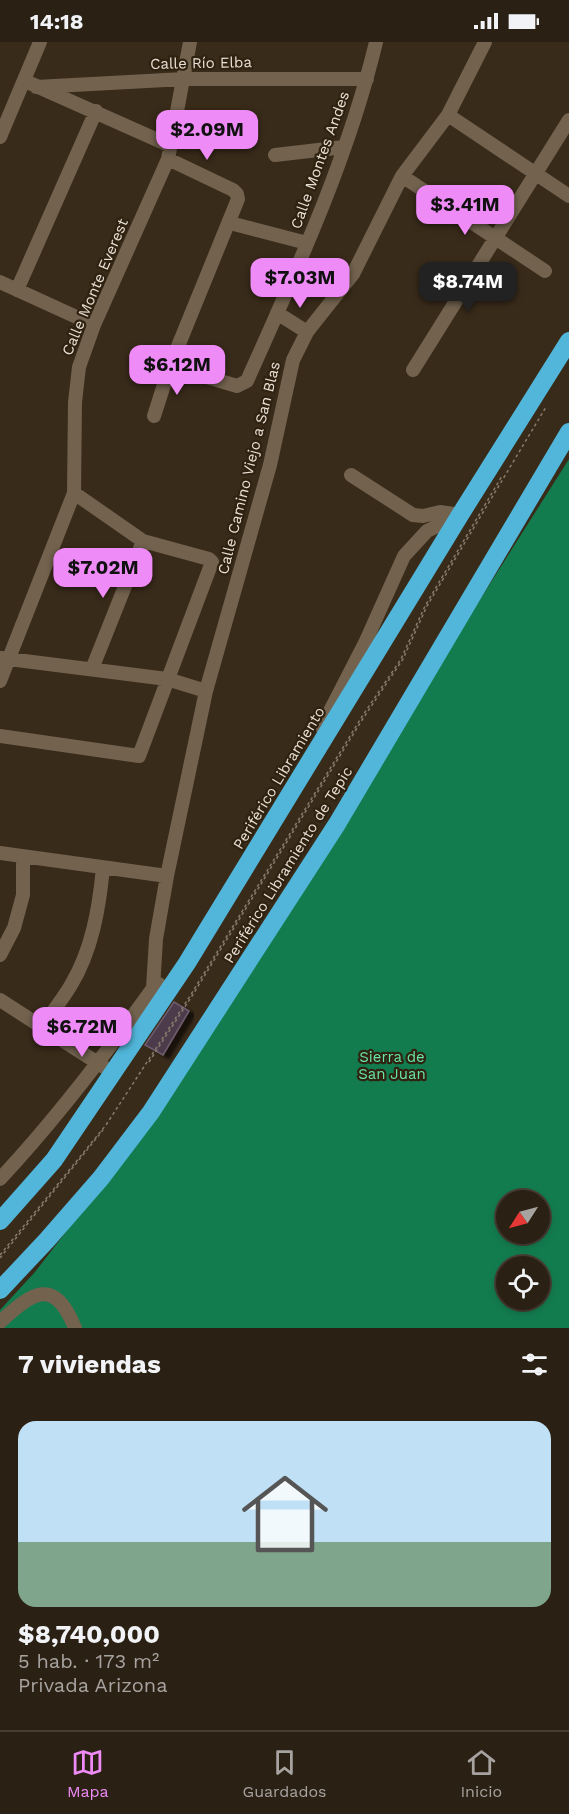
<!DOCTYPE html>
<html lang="es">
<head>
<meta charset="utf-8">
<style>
	:root { --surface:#2b2014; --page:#33281d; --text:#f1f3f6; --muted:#a6a3a0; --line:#473e34; --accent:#ef8bf7 }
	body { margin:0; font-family:"Work Sans",sans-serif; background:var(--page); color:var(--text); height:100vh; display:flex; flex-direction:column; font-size:22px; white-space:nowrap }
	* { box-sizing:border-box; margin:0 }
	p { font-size:20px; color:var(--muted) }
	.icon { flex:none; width:33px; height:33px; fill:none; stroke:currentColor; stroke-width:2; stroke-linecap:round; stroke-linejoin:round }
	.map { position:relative; height:1286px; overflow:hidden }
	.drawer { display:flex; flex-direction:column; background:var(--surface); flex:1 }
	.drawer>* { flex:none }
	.needle { width:39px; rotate:234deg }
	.fabs { position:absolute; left:496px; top:1148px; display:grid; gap:12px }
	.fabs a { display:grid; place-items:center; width:54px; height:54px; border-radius:50%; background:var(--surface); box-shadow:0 3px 9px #0003,0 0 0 2px var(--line); font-size:30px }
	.price { position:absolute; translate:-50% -51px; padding:0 14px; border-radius:12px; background:var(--accent); color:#111; font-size:20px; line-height:39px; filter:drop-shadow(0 2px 3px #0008) }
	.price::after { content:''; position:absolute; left:50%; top:36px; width:18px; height:14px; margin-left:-9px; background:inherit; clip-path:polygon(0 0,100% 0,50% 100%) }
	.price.active { background:#222; color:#fff }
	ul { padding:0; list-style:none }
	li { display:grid; align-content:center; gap:12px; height:318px; padding:0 18px }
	li span { display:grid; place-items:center; height:186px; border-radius:18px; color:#555 }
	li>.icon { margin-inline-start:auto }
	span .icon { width:108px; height:108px; fill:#fffc; stroke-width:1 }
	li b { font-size:26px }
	h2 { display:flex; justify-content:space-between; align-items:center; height:72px; padding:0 18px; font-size:26px }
	.status { display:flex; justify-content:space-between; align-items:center; height:42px; padding:0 30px; background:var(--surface); direction:ltr }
	.status svg { height:16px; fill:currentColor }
	.tab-bar { display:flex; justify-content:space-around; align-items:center; height:84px; border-top:2px solid var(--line); background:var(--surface); font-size:16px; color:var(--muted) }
	.tab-bar a { display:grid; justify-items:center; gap:3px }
	.tab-bar .active { color:var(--accent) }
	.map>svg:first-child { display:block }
</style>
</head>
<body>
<div class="status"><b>14:18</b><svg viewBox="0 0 49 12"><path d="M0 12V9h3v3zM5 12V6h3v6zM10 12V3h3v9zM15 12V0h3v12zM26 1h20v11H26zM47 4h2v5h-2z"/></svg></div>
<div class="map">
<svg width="569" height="1286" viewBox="0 0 569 1286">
	<defs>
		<filter id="shadow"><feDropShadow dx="6" dy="3.5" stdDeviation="1.5" flood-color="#0009"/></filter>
	</defs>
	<rect width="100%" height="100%" fill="#392b1a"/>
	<path fill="#137c4f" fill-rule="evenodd" d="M569,417V1286H0V1268L35,1230L93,1155L324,804ZM507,1158H540V1191H507ZM507,1224H540V1257H507Z"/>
	<path fill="#4b3a4b" stroke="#6e5c6e" stroke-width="1.5" filter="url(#shadow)" d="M174,960L189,969L163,1013L145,1003Z"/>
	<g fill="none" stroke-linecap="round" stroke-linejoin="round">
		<path stroke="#867b6c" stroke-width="1.5" stroke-dasharray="3 3" stroke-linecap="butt" d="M149,1020L192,954L362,678L403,617L427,564L546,365
			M0,1213L106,1083L190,954L363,673L401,617L425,564L502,434
			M0,1216L103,1088"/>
		<path stroke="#72624e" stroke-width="14" d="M25,39L171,104
			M36,45L184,37H367
			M448,73L569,154
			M0,95L40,0
			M275,113L344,105
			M402,134L545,229
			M230,181L307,201
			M0,240L94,283
			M17,248L96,69
			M277,271L307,290
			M170,324L237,344L247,339C296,229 348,117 376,0
			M413,328L569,78
			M154,374L170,324L238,157L237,152L233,148L168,117
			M351,433L413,473L423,474L440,470L460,473
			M1,616L167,637L206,649
			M92,627L143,499
			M0,639L74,451L75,360L79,325L94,283L168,117L190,0
			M323,687L327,675L365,601L404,514L427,489L460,473
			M0,694L139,714L212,520L209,517L143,499L74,451
			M0,811L167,834
			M0,913L14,886L23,853V815
			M153,946L156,897L167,834L206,649L270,423L293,318L307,290L353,232L402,134L448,73L485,0
			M0,958L104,1025
			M41,986C51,972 62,958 71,943C92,908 99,867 103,826
			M0,1137C56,1077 105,1013 153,946L159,942
			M0,1280C33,1250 54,1234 75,1286"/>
		<path stroke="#51b6d9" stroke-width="18" d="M0,1179L54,1118L187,921L460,473L569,299
			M0,1248L47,1198L101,1136L151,1070L337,782L569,390"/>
	</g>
	<g text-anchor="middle" stroke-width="4.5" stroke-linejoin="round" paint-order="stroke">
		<g font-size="15" fill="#e9e0d5" stroke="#2f2210">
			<text transform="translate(201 21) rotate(-1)" y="5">Calle Río Elba</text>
			<text transform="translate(320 118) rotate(-70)" y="5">Calle Montes Andes</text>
			<text transform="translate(95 245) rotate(-67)" y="5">Calle Monte Everest</text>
			<text transform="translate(249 426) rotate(-76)" y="5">Calle Camino Viejo a San Blas</text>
			<text transform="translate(279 736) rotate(-59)" y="5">Periférico Libramiento</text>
			<text transform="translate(288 823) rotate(-58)" y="5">Periférico Libramiento de Tepic</text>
		</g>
		<g font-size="15" fill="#69e5a5" stroke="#2f2210">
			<text x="392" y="1020">Sierra de<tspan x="392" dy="17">San Juan</tspan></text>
		</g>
	</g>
</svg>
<div class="fabs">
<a><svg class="needle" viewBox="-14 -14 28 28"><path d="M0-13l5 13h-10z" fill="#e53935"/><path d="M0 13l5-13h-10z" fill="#a6a3a0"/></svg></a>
<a><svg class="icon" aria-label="locate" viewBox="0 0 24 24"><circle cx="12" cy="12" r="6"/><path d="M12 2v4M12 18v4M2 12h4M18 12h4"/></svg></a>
</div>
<b class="price" style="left:207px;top:119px">$2.09M</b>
<b class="price" style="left:465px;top:194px">$3.41M</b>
<b class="price" style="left:300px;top:267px">$7.03M</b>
<b class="price active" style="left:468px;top:271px">$8.74M</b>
<b class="price" style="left:177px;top:354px">$6.12M</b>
<b class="price" style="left:103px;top:557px">$7.02M</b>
<b class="price" style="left:82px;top:1016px">$6.72M</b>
</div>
<section class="drawer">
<h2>7 viviendas<svg class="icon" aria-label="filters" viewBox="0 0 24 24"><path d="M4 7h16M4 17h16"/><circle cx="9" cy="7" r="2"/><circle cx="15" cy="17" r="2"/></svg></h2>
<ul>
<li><span style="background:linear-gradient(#bfe0f5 65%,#7fa58c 0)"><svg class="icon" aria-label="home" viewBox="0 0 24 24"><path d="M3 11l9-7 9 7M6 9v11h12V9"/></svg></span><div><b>$8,740,000</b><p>5 hab. · 173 m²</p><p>Privada Arizona</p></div></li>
</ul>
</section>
<nav class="tab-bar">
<a class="active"><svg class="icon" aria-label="map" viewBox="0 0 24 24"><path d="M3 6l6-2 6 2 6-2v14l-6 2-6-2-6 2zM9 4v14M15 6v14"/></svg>Mapa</a>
<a><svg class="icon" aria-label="saved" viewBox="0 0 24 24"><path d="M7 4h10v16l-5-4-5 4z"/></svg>Guardados</a>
<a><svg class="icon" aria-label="home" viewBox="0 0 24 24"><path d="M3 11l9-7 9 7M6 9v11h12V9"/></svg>Inicio</a>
</nav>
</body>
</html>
